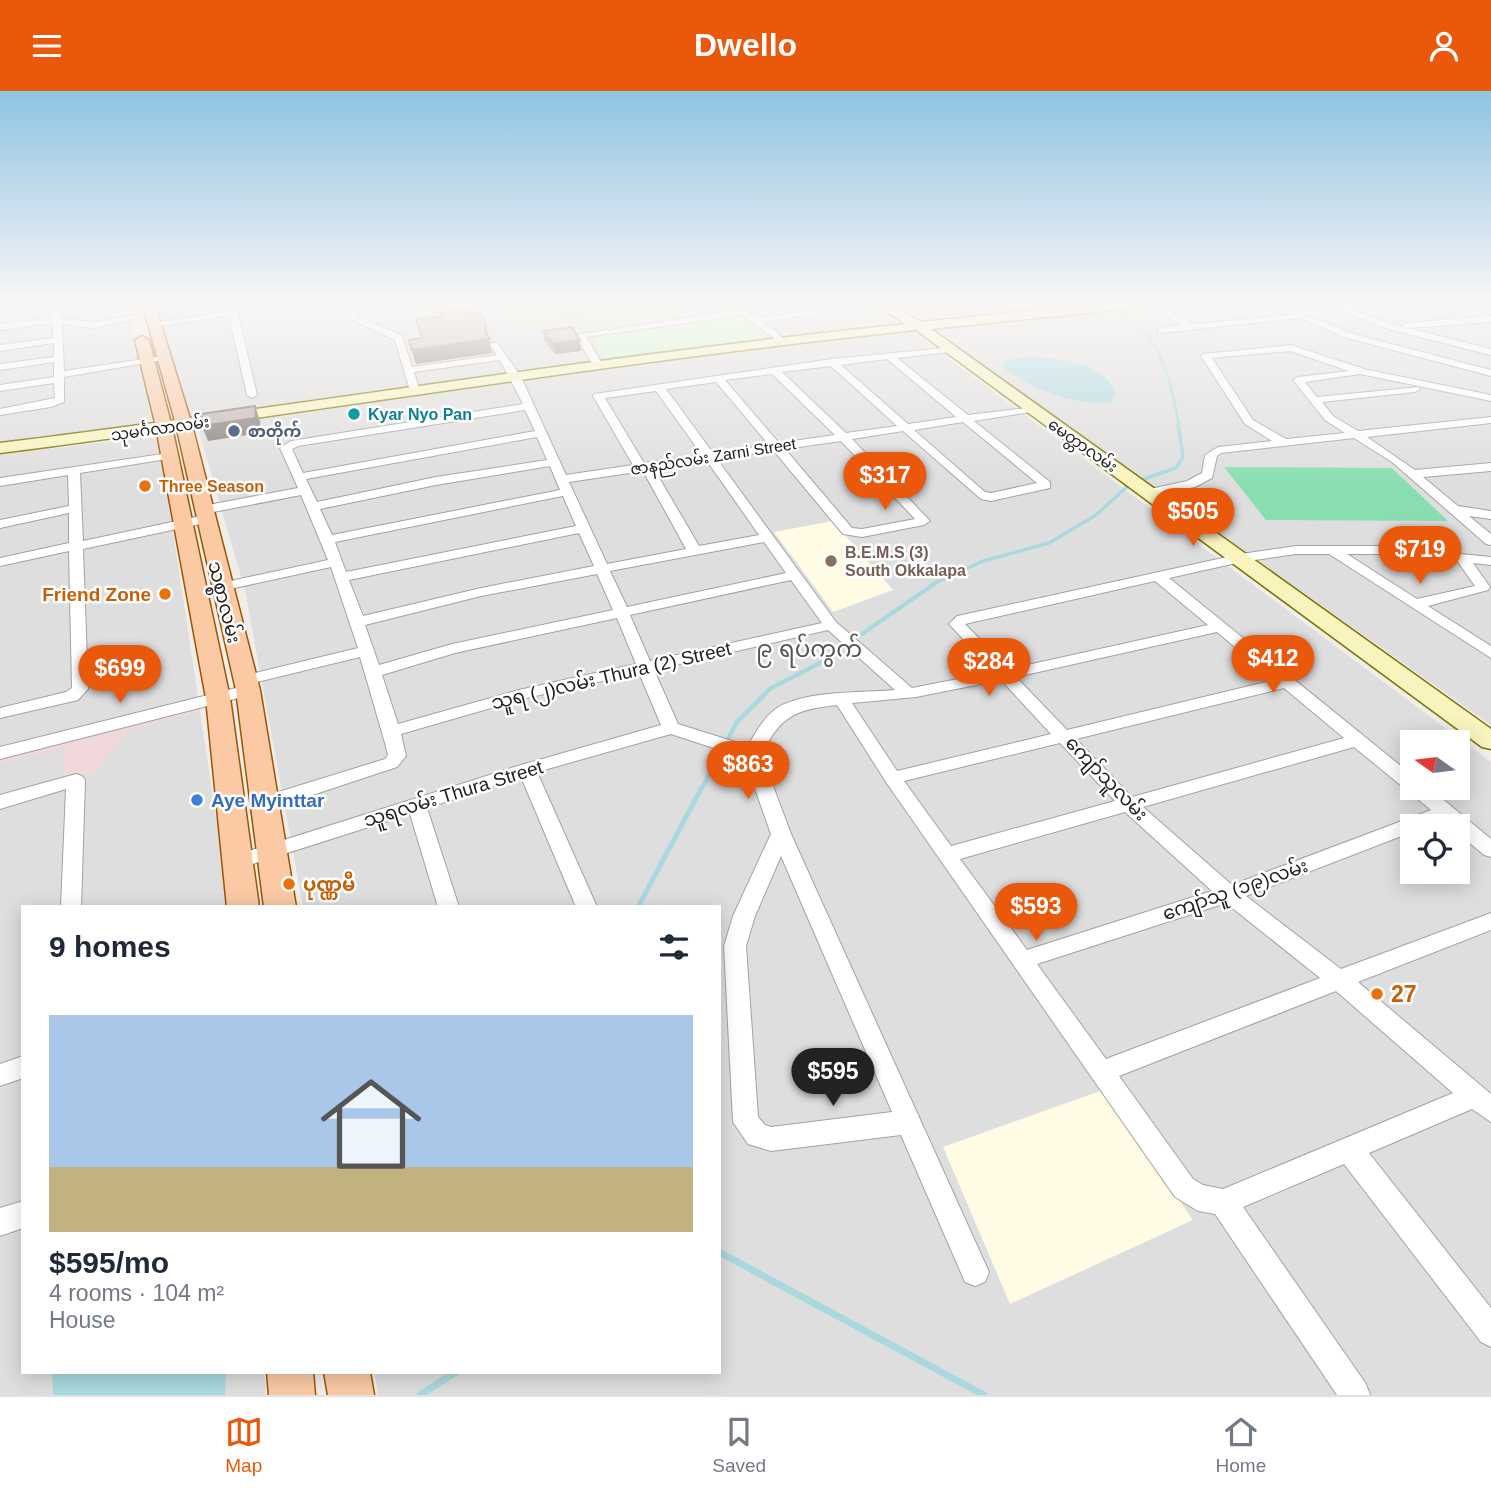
<!DOCTYPE html>
<html lang="en">
<head>
<meta charset="utf-8">
<style>
	:root { --surface:#fff; --page:#f2f2f3; --text:#1f2937; --muted:#747a83; --line:#e0e1e3; --accent:#ea580c }
	body { margin:0; font-family:Helvetica,"Noto Sans Myanmar",sans-serif; background:var(--page); color:var(--text); height:100vh; display:flex; flex-direction:column; font-size:26px; white-space:nowrap }
	* { box-sizing:border-box; margin:0 }
	p { font-size:23px; color:var(--muted) }
	.icon { flex:none; width:38px; height:38px; fill:none; stroke:currentColor; stroke-width:2; stroke-linecap:round; stroke-linejoin:round }
	.map { position:relative; flex:1; overflow:hidden }
	.drawer { position:absolute; left:21px; top:814px; width:700px; height:469px; display:flex; flex-direction:column; background:var(--surface); border-radius:0px; box-shadow:0 4px 18px #0003 }
	.drawer>* { flex:none }
	.needle { width:46px; rotate:284deg }
	.controls { position:absolute; left:1400px; top:639px; display:grid; gap:14px }
	.controls a { display:grid; place-items:center; width:70px; height:70px; border-radius:0px; background:var(--surface); box-shadow:0 4px 18px #0003; font-size:35px }
	.price { position:absolute; translate:-50% -60px; padding:0 16px; border-radius:24px; background:var(--accent); color:#fff; font-size:23px; line-height:46px; filter:drop-shadow(0 2px 4px #0008) }
	.price::after { content:''; position:absolute; left:50%; top:42px; width:21px; height:16px; margin-left:-10px; background:inherit; clip-path:polygon(0 0,100% 0,50% 100%) }
	.price.active { background:#222; color:#fff }
	ul { padding:0; list-style:none }
	li { display:grid; align-content:center; gap:14px; height:371px; padding:0 28px }
	li span { display:grid; place-items:center; height:217px; border-radius:0px; color:#555 }
	li>.icon { margin-inline-start:auto }
	span .icon { width:126px; height:126px; fill:#fffc; stroke-width:1 }
	li b { font-size:30px }
	h2 { display:flex; justify-content:space-between; align-items:center; height:84px; padding:0 28px; font-size:30px }
	header { display:flex; justify-content:space-between; align-items:center; height:91px; padding:0 28px; background:var(--accent); color:#fff; font-size:32px; font-weight:700 }
	.dock { display:flex; justify-content:space-around; align-items:center; height:98px; border-top:2px solid var(--line); background:var(--surface); font-size:19px; color:var(--muted) }
	.dock a { display:grid; justify-items:center; gap:4px }
	.dock .active { color:var(--accent) }
	.map>svg:first-child { display:block }
</style>
</head>
<body>
<header><svg class="icon" aria-label="menu" viewBox="0 0 24 24"><path d="M4 6h16M4 12h16M4 18h16"/></svg>Dwello<svg class="icon" aria-label="person" viewBox="0 0 24 24"><circle cx="12" cy="8" r="4"/><path d="M4 21q1-7 8-7t8 7"/></svg></header>
<div class="map">
<svg width="1491" height="1304" viewBox="0 0 1491 1304">
	<rect width="100%" height="100%" fill="#f1ede8"/>
	<path fill="#dfdede" fill-rule="evenodd" d="M0,211H126L141,265L151,329L139,335L0,352Z
		M153,211H738L750,220L814,211H861L897,232L768,247L200,328L190,327Z
		M884,211H1119L915,229Z
		M1191,211H1491V634L929,237Z
		M912,240L1491,671V1304H378L375,1281H719V816L303,815L245,499L198,337L742,258ZM1412,651H1458V696H1412ZM1412,735H1458V780H1412Z
		M143,346L159,348L223,772L227,815L23,816V1281H264L266,1304H0V364Z"/>
	<path fill="#f1d8da" d="M198,606L200,620L131,638L94,682L63,689L65,657L0,673V655Z"/>
	<path fill="#fffbe4" d="M833,430L893,499L833,521L774,441Z
		M1103,999L1193,1129L1010,1213L943,1056Z"/>
	<path fill="#d4eaaf" d="M503,211H711L712,212L523,237Z"/>
	<path fill="#caf9c7" d="M737,221L768,247L608,270L587,241Z"/>
	<path fill="#88deb1" d="M546,211H667L669,213L559,227Z
		M1224,376L1392,377L1448,430L1266,429Z"/>
	<path fill="#a9d9de" d="M1027,266C1057,268 1103,269 1115,302L1111,311C1073,315 1033,298 1003,277V272L1010,268Z
		M52,1281H226L225,1304H53Z"/>
	<g fill="none" stroke-linecap="round" stroke-linejoin="round">
		<path stroke="#a9d9de" stroke-width="2.5" d="M1099,211C1113,220 1129,226 1141,238C1166,263 1173,301 1179,334"/>
		<path stroke="#a9d9de" stroke-width="3.5" d="M1138,390L1176,377L1183,366L1178,333
			M933,493L983,470L1049,452L1096,424L1130,393"/>
		<path stroke="#a9d9de" stroke-width="4.5" d="M702,697L737,631L771,597L820,572L937,491"/>
		<path stroke="#a9d9de" stroke-width="5" d="M638,816L702,696"/>
		<path stroke="#a9d9de" stroke-width="7" d="M719,1161L984,1304
			M420,1304L456,1281"/>
		<defs>
			<path id="minor" d="M60,211L62,228L94,231L137,224L141,227L94,237L62,233L64,280L164,265L169,268L64,286V311L51,316L0,324V318L55,307L54,292L0,300V294L54,286V271L0,279V273L54,266V252L0,260V254L53,247V232L0,239V233L53,227V216L0,223V217Z
				M286,211H309L238,223L257,304L252,307L247,304L229,225L154,236L150,233Z
				M339,211H348L358,225L402,245L412,276L497,264L489,253L497,251L521,286L566,384L633,374L593,305L594,303L832,268L953,256V260L950,261L897,267L968,324L1035,316L1036,318L1031,321L974,330L1050,391V397L991,410L981,408L903,340L852,348L930,430L924,434L862,446L843,443L774,360L717,368L836,531L912,597L994,581L949,533L957,525L962,524L1241,463L1296,455H1377L1491,466V474L1473,472L1490,496L1488,499L1428,515L1491,555V567L1329,463H1296L1241,471L1169,487L1412,684V696H1428L1491,748V766L1484,764L1458,742V735H1449L1443,729L1428,735H1412V741L1246,805L1341,878L1491,822V839L1358,891L1491,1003V1031L1472,1018L1369,1062L1491,1217V1256L1481,1251L1344,1073L1243,1116L1366,1293L1370,1304H1337L1215,1123L1198,1120L1175,1106L886,691L837,614C793,619 782,625 761,663L791,743L989,1181L985,1191L975,1195L965,1191L901,1044L771,1060L748,1053L733,1031L724,855L733,825L771,743L744,667L671,643L537,681L597,816H576L521,686L427,717L459,816H438L410,723L237,778L230,776L227,771L230,766L521,674L661,634L639,582L522,608L401,643L406,665L397,676L273,717H259L257,712L259,707L385,668L388,664L385,652L360,566L245,594L237,589L239,586L358,557L331,476L221,500L214,496L221,492L328,469L301,404L203,423L197,419L203,415L298,397L280,357L291,350L523,313L500,269L414,281L420,301L411,303L395,249L352,229ZM887,268L956,326L908,333L841,274ZM831,275L897,335L846,342L782,281ZM772,283L835,344L779,352L725,289ZM716,291L769,354L713,362L666,298ZM656,300L702,364L644,372L605,307ZM525,319L535,340L303,382L292,358L298,355ZM963,331L1037,392L991,402L985,401L914,339ZM537,346L547,369L436,386L317,411L306,388ZM841,350L915,428L862,438L852,437L785,358ZM707,370L759,444L699,455L654,378ZM550,375L560,399L332,444L320,418L436,394ZM643,380L686,458L607,473L569,391ZM563,405L576,435L346,481L335,451ZM579,442L594,475L481,497L363,525L349,489ZM764,451L786,482L627,516L610,480ZM1347,463H1377L1458,471L1475,495L1417,508ZM597,483L613,519L452,553L379,574L365,534L481,505ZM791,489L822,532L650,570L630,524ZM1155,490L1208,534L1009,578L965,533ZM617,527L636,573L519,599L398,633L382,584L455,562ZM828,539L895,599C861,602 806,599 777,617C764,626 755,642 748,655L678,633L654,579ZM1217,541L1274,589L1067,639L1016,586ZM1001,589L1051,643L897,680L852,612L916,606ZM1284,597L1344,647L1132,706L1076,648ZM1060,652L1115,710L951,755L904,690ZM1354,656L1431,719L1232,794L1143,716ZM1125,721L1212,800L1027,859L960,768ZM781,765L892,1021L771,1036L765,1034L758,1026L746,855L755,825ZM1226,812L1320,887L1106,968L1037,873ZM1336,900L1453,1002L1223,1098L1203,1094L1193,1088L1119,985Z
				M873,211L883,213L764,231L783,247L785,249L780,252L743,224L586,246L603,274L598,277L593,274L575,244L745,218L758,227Z
				M1154,211L1193,233L1291,224L1264,211H1276L1295,219L1408,211H1451L1354,220L1401,236L1405,232L1491,225V231L1408,237L1491,258V264L1388,238L1344,221L1306,224L1353,243L1491,279V285L1347,247L1300,227L1161,242L1158,241V237L1182,234L1145,212Z
				M1469,211H1480L1491,217V223Z
				M1291,254L1364,278L1491,304V310L1360,283L1305,291L1317,306L1419,296L1420,298L1415,301L1322,311L1333,325L1358,340L1491,326V332L1367,346L1415,379L1491,372V380L1423,386L1458,415L1491,420V428L1469,425L1491,443V454L1486,453L1392,371L1354,347L1221,362L1217,365L1212,387L1195,396L1146,405V399L1187,390L1202,382L1205,364L1218,356L1272,350L1245,333L1201,265L1203,263ZM1290,260L1349,280L1298,286L1293,289L1325,329L1345,342L1286,348L1253,329L1212,267Z
				M169,362L175,365L173,367L80,382L83,450L205,424L211,428L205,432L83,458L88,598L78,609L0,627V617L66,601L72,597L69,460L0,475V467L69,452V422L0,437V429L69,415L68,384L0,395V387Z
				M248,594L254,595L256,599L254,603L0,668V656Z
				M76,683L82,685L85,689L81,816H61L66,698L0,718V704Z
				M23,965V987L0,995V973Z
				M23,1110V1137L0,1145V1117Z"/>
			<path id="secondary" d="M870,211H885L921,231L1116,211H1159L1153,215L931,238L1491,638V658L1482,656L916,239C610,271 306,323 0,362V352C302,315 603,264 906,233Z"/>
			<path id="primary" d="M142,211H154L192,334L260,599L296,816H264L236,599L176,334Z
				M142,245L149,249L172,336L230,607L259,816H227L206,607L156,336L135,249Z
				M267,1281H313L315,1304H269Z
				M324,1281H370L374,1304H328Z"/>
		</defs>
		<use href="#minor" stroke="#a2a2a2" stroke-width="2"/>
		<use href="#secondary" stroke="#797607" stroke-width="3"/>
		<use href="#primary" stroke="#9c5402" stroke-width="3"/>
		<use href="#minor" fill="#fff" fill-rule="evenodd"/>
		<use href="#secondary" fill="#f9f4be" fill-rule="evenodd"/>
		<use href="#primary" fill="#fbc9a4" fill-rule="evenodd"/>
	</g>
	<path fill="#a79e9b" d="M440,222L469,223L486,234L492,262L416,273L409,249L421,247L416,228L440,226Z
		M543,240L581,260L555,263L544,250Z"/>
	<path fill="#88817e" d="M486,234L492,262L416,273L412,259L485,241Z
		M580,249L581,260L555,263L553,253Z
		M255,315L260,330L261,342L208,350L202,335Z"/>
	<path fill="#c2b8b4" stroke="#88817e" stroke-width="2" d="M464,219L469,223L481,221L486,234L485,241L490,248L412,259L409,249L422,247L416,228L442,226L440,222Z
		M572,236L580,249L553,253L543,240Z
		M255,315L256,327L202,335L201,323Z"/>
	<linearGradient id="sky" x2="0" y2="1"><stop stop-color="#8fc3e4"/><stop offset="0.54" stop-color="#f9f7f5"/><stop offset="1" stop-color="#f9f7f5" stop-opacity="0"/></linearGradient>
	<rect width="1491" height="394" fill="url(#sky)"/>
	<circle fill="#0f9aa8" stroke="#fff" stroke-width="2.5" cx="354" cy="323" r="7"/>
	<circle fill="#5c6f8a" stroke="#fff" stroke-width="2.5" cx="234" cy="340" r="7"/>
	<g fill="#e8710a" stroke="#fff" stroke-width="2.5">
		<circle cx="145" cy="395" r="7"/>
		<circle cx="165" cy="503" r="7"/>
		<circle cx="289" cy="793" r="7"/>
		<circle cx="1377" cy="903" r="7"/>
	</g>
	<circle fill="#8d6e63" stroke="#fff" stroke-width="2.5" cx="831" cy="470" r="7"/>
	<circle fill="#3f7fe0" stroke="#fff" stroke-width="2.5" cx="197" cy="709" r="7"/>
	<g text-anchor="middle" stroke-width="5" stroke-linejoin="round" paint-order="stroke">
		<g font-size="16" font-weight="bold" fill="#0d838f" stroke="#fff" text-anchor="start">
			<text x="368" y="329">Kyar Nyo Pan</text>
		</g>
		<g font-size="16" fill="#212121" stroke="#fff">
			<text transform="translate(160 337) rotate(-8)" y="6">သုမင်္ဂလာလမ်း</text>
			<text transform="translate(1083 354) rotate(35)" y="6">မေတ္တာလမ်း</text>
			<text transform="translate(713 365) rotate(-9)" y="6">ဇာနည်လမ်း Zarni Street</text>
		</g>
		<g font-size="16" font-weight="bold" fill="#4e5e75" stroke="#fff" text-anchor="start">
			<text x="248" y="346">စာတိုက်</text>
		</g>
		<g font-size="16" font-weight="bold" fill="#c56008" stroke="#fff" text-anchor="start">
			<text x="159" y="401">Three Season</text>
		</g>
		<g font-size="16" font-weight="bold" fill="#785e54" stroke="#fff" text-anchor="start">
			<text x="845" y="467">B.E.M.S (3)<tspan x="845" dy="18">South Okkalapa</tspan></text>
		</g>
		<g font-size="19" font-weight="bold" fill="#c56008" stroke="#fff" text-anchor="end">
			<text x="151" y="510">Friend Zone</text>
			<text x="303" y="800" text-anchor="start">ပုဏ္ဏမီ</text>
		</g>
		<g font-size="19" fill="#212121" stroke="#fff">
			<text transform="translate(225 511) rotate(76)" y="7">သစ္စာလမ်း</text>
			<text transform="translate(611 584) rotate(-13)" y="7">သူရ (၂)လမ်း Thura (2) Street</text>
			<text transform="translate(1107 687) rotate(46)" y="7">ကျော်သူလမ်း</text>
			<text transform="translate(453 702) rotate(-17)" y="7">သူရလမ်း Thura Street</text>
			<text transform="translate(1235 798) rotate(-19)" y="7">ကျော်သူ (၁၉)လမ်း</text>
		</g>
		<g font-size="19" font-weight="bold" fill="#366cbe" stroke="#fff" text-anchor="start">
			<text x="211" y="716">Aye Myinttar</text>
		</g>
		<g font-size="23" fill="#545454" stroke="#fff">
			<text x="809" y="566">၉ ရပ်ကွက်</text>
		</g>
		<g font-size="23" font-weight="bold" fill="#c56008" stroke="#fff" text-anchor="start">
			<text x="1391" y="911">27</text>
		</g>
	</g>
</svg>
<div class="controls">
<a><svg class="needle" viewBox="-14 -14 28 28"><path d="M0-13l5 13h-10z" fill="#e53935"/><path d="M0 13l5-13h-10z" fill="#747a83"/></svg></a>
<a><svg class="icon" aria-label="locate" viewBox="0 0 24 24"><circle cx="12" cy="12" r="6"/><path d="M12 2v4M12 18v4M2 12h4M18 12h4"/></svg></a>
</div>
<b class="price" style="left:885px;top:421px">$317</b>
<b class="price" style="left:1193px;top:457px">$505</b>
<b class="price" style="left:1420px;top:495px">$719</b>
<b class="price" style="left:1273px;top:604px">$412</b>
<b class="price" style="left:989px;top:607px">$284</b>
<b class="price" style="left:120px;top:614px">$699</b>
<b class="price" style="left:748px;top:710px">$863</b>
<b class="price" style="left:1036px;top:852px">$593</b>
<b class="price active" style="left:833px;top:1017px">$595</b>
<section class="drawer">
<h2>9 homes<svg class="icon" aria-label="filters" viewBox="0 0 24 24"><path d="M4 7h16M4 17h16"/><circle cx="9" cy="7" r="2"/><circle cx="15" cy="17" r="2"/></svg></h2>
<ul>
<li><span style="background:linear-gradient(#a9c7e8 70%,#c2b280 0)"><svg class="icon" aria-label="home" viewBox="0 0 24 24"><path d="M3 11l9-7 9 7M6 9v11h12V9"/></svg></span><div><b>$595/mo</b><p>4 rooms · 104 m²</p><p>House</p></div></li>
</ul>
</section>
</div>
<nav class="dock">
<a class="active"><svg class="icon" aria-label="map" viewBox="0 0 24 24"><path d="M3 6l6-2 6 2 6-2v14l-6 2-6-2-6 2zM9 4v14M15 6v14"/></svg>Map</a>
<a><svg class="icon" aria-label="saved" viewBox="0 0 24 24"><path d="M7 4h10v16l-5-4-5 4z"/></svg>Saved</a>
<a><svg class="icon" aria-label="home" viewBox="0 0 24 24"><path d="M3 11l9-7 9 7M6 9v11h12V9"/></svg>Home</a>
</nav>
</body>
</html>
